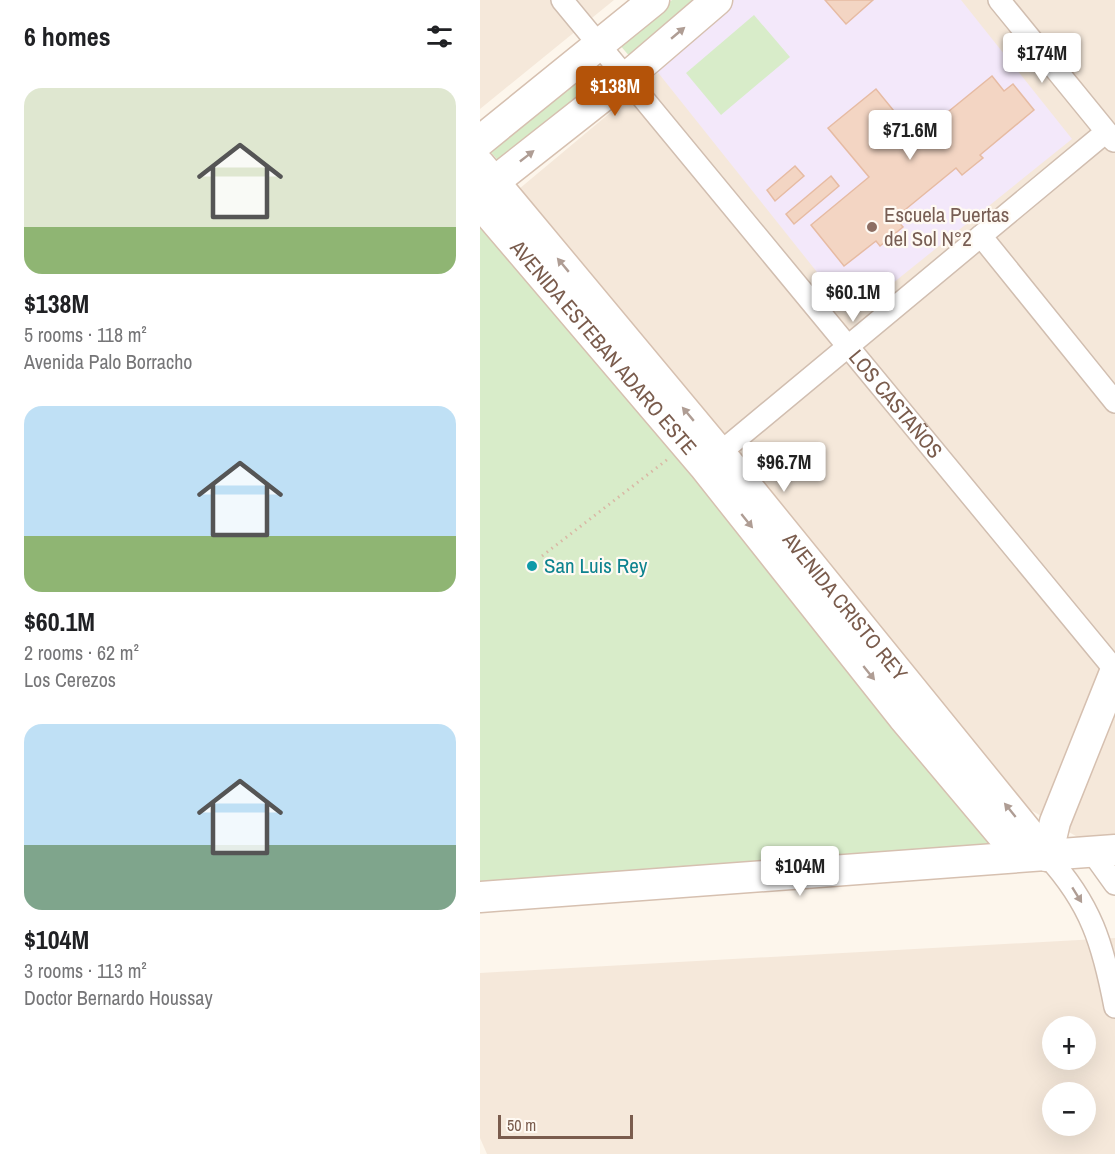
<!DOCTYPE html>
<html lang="en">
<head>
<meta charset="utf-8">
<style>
	:root { --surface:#fff; --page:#f2f2f2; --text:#202124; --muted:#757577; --accent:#b45309 }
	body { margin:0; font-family:"Archivo Narrow",sans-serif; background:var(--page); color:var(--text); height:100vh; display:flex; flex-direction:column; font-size:22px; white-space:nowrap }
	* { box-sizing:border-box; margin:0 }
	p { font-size:20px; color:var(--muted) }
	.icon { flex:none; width:33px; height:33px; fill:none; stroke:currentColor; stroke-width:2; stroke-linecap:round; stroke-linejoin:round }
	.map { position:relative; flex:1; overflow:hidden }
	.details { display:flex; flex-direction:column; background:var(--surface); width:480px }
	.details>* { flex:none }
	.tools { position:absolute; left:562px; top:1016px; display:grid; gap:12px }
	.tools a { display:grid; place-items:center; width:54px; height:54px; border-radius:50%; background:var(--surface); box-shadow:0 6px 24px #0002; font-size:30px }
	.scale { position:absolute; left:18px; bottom:15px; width:135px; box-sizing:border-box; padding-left:6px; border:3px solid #7a5c4d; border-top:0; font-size:16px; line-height:21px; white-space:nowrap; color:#7a5c4d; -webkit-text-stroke:4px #fffaf3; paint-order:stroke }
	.price { position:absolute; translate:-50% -51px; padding:0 14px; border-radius:6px; background:#fff; color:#222; font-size:20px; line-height:39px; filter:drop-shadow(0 2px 3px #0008) }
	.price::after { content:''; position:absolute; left:50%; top:36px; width:18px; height:14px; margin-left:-9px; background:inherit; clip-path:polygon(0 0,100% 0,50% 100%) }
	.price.active { background:var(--accent); color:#fff }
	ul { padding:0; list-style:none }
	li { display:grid; align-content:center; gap:12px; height:318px; padding:0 24px }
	li span { display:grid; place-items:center; height:186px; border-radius:18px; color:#555 }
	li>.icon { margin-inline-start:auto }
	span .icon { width:108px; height:108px; fill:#fffc; stroke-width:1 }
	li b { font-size:26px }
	h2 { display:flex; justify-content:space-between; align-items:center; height:72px; padding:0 24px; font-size:26px }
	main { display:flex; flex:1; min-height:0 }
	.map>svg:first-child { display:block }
</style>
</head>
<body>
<main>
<section class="details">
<h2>6 homes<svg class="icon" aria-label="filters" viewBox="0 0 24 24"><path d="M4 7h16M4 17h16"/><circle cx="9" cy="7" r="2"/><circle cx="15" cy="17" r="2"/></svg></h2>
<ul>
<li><span style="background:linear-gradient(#dfe7d0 75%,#8fb573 0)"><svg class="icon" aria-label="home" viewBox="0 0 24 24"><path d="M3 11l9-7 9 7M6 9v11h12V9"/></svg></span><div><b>$138M</b><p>5 rooms · 118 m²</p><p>Avenida Palo Borracho</p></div></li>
<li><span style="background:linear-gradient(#bfe0f5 70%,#8fb573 0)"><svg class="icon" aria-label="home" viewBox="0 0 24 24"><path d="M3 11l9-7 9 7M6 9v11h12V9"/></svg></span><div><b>$60.1M</b><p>2 rooms · 62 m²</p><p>Los Cerezos</p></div></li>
<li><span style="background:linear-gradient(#bfe0f5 65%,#7fa58c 0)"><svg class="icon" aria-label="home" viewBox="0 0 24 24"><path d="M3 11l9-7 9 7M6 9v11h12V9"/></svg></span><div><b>$104M</b><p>3 rooms · 113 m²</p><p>Doctor Bernardo Houssay</p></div></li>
</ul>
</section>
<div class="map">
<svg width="635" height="1154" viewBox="0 0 635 1154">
	<rect width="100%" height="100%" fill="#fdf6ec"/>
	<path fill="#f5e8da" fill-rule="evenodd" d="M0,0H134L0,109Z
		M265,0H635V840L608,843L518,791L39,189Z
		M635,938V1154H7L0,1138V973ZM573,1026H606V1059H573ZM573,1092H606V1125H573Z"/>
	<path fill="#f3e8fa" d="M253,0H481L592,139L372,316L172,65Z"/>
	<path fill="#d8ecc9" d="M192,0H221L151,58L139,44Z
		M274,15L310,57L241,115L206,73Z
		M110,66L122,81L21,164L9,150Z
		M0,216L510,840L509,853L0,889Z"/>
	<path fill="#f3d5c3" stroke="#e6bba3" stroke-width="1.5" d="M345,0H393L366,24Z
		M512,76L524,91L533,84L554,110L500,155L503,158L482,175L476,168L415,218L423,227L400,246L396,241L364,266L331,225L389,177L348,128L396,89L436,138Z
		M315,166L324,176L295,201L287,190Z
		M351,176L359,186L314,224L306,214Z"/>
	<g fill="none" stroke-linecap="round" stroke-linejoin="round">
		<defs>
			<g id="street">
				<path id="s1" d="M82,0L635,670"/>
				<path d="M519,0L634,141"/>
				<path d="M501,236L635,402"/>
				<path d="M230,461L626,132"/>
				<path d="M612,852L635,884"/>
				<path d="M567,856C611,904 623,944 635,1007"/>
			</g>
			<g id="secondary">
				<path d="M0,141L174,0"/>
				<path id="s2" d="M0,165L240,453L567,856"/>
				<path d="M0,191L14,182L146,78L237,0"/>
				<path id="s3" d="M0,203L224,466L423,717L540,856"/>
				<path d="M567,856L575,822L635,672"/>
				<path d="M0,897L635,850"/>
			</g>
		</defs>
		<use href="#street" stroke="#d1beb0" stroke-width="24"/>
		<use href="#secondary" stroke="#d6c0b0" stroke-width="33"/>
		<path stroke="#d9b8a5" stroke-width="3" stroke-dasharray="1.5 4.5" stroke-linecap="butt" d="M62,556L188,459"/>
		<use href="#street" stroke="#fff" stroke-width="21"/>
		<use href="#secondary" stroke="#fff" stroke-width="30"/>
	</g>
	<defs><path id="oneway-solid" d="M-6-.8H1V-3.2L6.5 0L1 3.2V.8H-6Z" transform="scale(1.5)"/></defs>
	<g fill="#af9d94">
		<use href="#oneway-solid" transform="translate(198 33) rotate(-40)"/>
		<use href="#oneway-solid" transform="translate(47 156) rotate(-38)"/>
		<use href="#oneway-solid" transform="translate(83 265) rotate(-130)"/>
		<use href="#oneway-solid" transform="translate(208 414) rotate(-130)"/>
		<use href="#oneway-solid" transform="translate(267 521) rotate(51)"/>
		<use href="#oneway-solid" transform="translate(389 673) rotate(51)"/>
		<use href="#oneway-solid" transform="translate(530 810) rotate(-129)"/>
		<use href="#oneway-solid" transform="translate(597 895) rotate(58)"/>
	</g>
	<circle fill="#8d6e63" stroke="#fffaf3" stroke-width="2" cx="392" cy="227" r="6"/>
	<circle fill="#0f9aa8" stroke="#fffaf3" stroke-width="2" cx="52" cy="566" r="6"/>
	<g text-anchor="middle" stroke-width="4.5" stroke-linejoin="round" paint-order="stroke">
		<g font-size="21" fill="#785e54" stroke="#fffaf3" text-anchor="start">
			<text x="404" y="222">Escuela Puertas<tspan x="404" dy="24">del Sol N°2</tspan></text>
		</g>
		<g font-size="21" fill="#7a5c4d" stroke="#fffaf3">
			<text dy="7" stroke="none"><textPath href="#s3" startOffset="190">AVENIDA ESTEBAN ADARO ESTE</textPath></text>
			<text dy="7" stroke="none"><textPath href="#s1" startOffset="524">LOS CASTAÑOS</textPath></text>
			<text dy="7" stroke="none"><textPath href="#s2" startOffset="573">AVENIDA CRISTO REY</textPath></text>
		</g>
		<g font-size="21" fill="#0d838f" stroke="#fffaf3" text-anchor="start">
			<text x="64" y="573">San Luis Rey</text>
		</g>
	</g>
</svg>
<div class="tools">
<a>+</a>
<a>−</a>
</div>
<div class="scale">50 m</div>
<b class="price" style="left:562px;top:84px">$174M</b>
<b class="price active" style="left:135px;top:117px">$138M</b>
<b class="price" style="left:430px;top:161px">$71.6M</b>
<b class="price" style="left:373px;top:323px">$60.1M</b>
<b class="price" style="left:304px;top:493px">$96.7M</b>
<b class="price" style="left:320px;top:897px">$104M</b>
</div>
</main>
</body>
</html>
